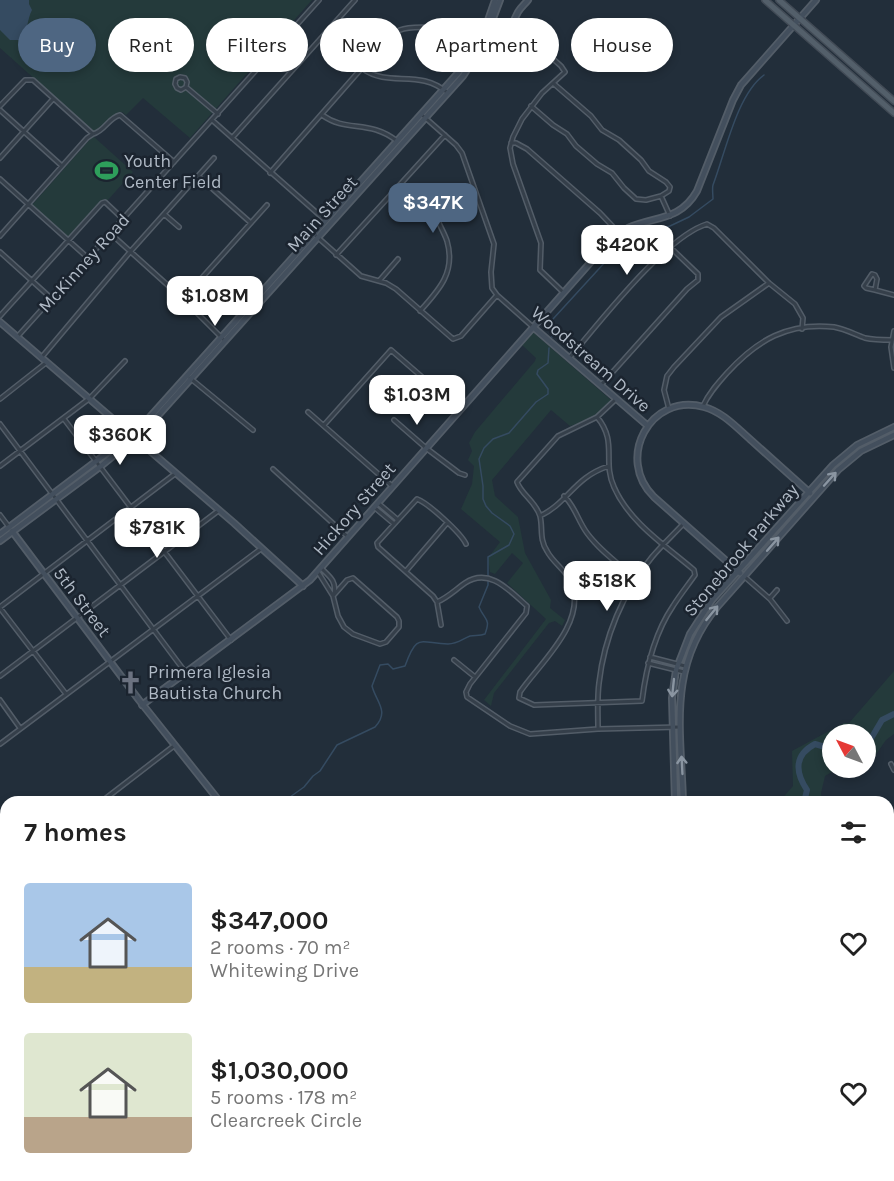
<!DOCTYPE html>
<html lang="en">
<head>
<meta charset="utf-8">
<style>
	:root { --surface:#fff; --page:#f6f6f6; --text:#222; --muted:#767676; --accent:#4e6682 }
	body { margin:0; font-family:Karla,sans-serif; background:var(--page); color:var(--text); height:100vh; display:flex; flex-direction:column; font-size:22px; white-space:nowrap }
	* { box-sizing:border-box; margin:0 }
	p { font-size:20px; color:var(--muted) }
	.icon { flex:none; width:33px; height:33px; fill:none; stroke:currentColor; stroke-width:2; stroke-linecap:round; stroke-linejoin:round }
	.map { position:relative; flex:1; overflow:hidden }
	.panel { position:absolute; left:0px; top:796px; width:894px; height:386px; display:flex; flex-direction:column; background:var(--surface); border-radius:18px 18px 0 0; box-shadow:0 3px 9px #0003 }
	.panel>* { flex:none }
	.hud { position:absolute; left:18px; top:18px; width:858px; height:54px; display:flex; gap:12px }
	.needle { width:39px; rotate:311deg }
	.fabs { position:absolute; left:822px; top:724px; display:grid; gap:12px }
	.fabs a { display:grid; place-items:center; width:54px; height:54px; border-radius:50%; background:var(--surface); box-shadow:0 3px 9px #0003; font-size:30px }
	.price { position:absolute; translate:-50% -51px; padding:0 14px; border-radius:12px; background:#fff; color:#222; font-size:20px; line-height:39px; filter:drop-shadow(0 2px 3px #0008) }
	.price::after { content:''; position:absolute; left:50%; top:36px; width:18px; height:14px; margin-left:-9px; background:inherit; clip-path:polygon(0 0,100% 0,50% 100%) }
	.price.on { background:var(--accent); color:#fff }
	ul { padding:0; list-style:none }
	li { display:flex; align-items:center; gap:18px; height:150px; padding:0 24px }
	li span { display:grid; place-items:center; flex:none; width:168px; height:120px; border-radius:6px; color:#555 }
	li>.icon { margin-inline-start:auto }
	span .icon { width:72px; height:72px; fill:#fffc; stroke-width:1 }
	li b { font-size:26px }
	h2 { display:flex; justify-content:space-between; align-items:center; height:72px; padding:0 24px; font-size:26px }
	.tag { padding:0 21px; border-radius:27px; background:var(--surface); box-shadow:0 3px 9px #0003; font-size:21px; line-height:54px }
	.tag.on { background:var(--accent); color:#fff }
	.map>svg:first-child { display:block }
</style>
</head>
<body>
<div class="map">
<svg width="894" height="1181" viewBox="0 0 894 1181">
	<rect width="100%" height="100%" fill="#222e3a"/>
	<path fill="#243a3b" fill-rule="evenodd" d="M0,0H312L190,138L143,98L126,115L122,112C109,115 106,127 94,132L0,48Z
		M93,136L133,172L107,201L100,202L68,237L32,205Z
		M532,333H534L612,401L593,419L570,426L551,410L492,480L495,496L518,517L525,553L551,600L550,608L565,620L562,626L555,621L549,623L494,693L491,706L484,700L546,619L507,583L523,563L512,553L495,574L490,572L488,558L500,542L461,509L472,484L474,466L468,460L472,451L469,443L475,432L535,361L536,358L522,345Z
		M894,671V734L886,740L865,770L837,769L825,776L821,793L822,802H779L793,786L792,751L844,723H849ZM832,735H866V768H832Z
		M894,889V923L888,921V896Z
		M894,1013V1077L888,1072V1016Z"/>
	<path fill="#354b61" d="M0,0H29V4L32,10C27,19 28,33 20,40H10L0,30Z"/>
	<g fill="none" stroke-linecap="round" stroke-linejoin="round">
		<path stroke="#354b61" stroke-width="1.5" d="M552,337L553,319L618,248L634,237L670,226L689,217L713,199C713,195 712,188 713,185C725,154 737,94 764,75
			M283,802L304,787L313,776L320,771L337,745L375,727C390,711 376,702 372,686L380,665L388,664L393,669L405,666C417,633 419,643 448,644C458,644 462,639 470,636C475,635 480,636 485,634C491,618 485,621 479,607L488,585V557L509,545L514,534L510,526L492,513L486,506L483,499V486L479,459L484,448L493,439L509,433L536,402L548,394V389L537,374L538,370L548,363L549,348
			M888,922H894"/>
		<path stroke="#354b61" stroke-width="6" d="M866,747L882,720L894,714
			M804,802L807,790C795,772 794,755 815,744L832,749
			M39,1181L42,1176"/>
		<defs>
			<path id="street" d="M514,24L561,66L565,72L542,93L522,119L513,137L510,148L513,164L541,243L540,270L563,292
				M363,69C390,88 419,68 448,93
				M186,87L181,90L177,88L175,84L176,79L180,77L185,78L187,82L186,87L218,114
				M0,106L25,80H33L93,134C105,131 108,118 120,115L174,162
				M531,106L553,125L567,134L576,146L597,164L612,173L624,188L636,199L646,200L661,196L669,191L670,187L666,182L649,171L641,160L619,140L602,130L591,116L553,83
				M0,110L62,166
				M421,114L456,145L462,153L494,244L491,272L492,288L497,295L533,327
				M322,115C347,133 369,119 397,141
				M212,120L325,220
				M232,138L355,0
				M511,143H516L527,149L600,213L619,233
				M0,158L53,99
				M270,173L382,45C388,40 394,33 400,30C414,24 466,29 479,35
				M198,176L251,223
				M0,179L88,258
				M661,196L670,216
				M164,214L179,227
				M111,234L183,299L225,341
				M314,234L361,276L386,283L396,289L453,339L461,336L497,295
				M0,236L87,138L93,134
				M0,252L51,298
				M336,255L445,135
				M872,274L875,275L877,279L875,290L866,288L864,286Z
				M379,281L398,259
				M875,290L894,295
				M183,299L267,205
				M420,311C439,290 456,272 447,241C444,232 438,223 436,215L448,202L475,190
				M0,316L102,203L105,202L123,219
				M894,331L891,347L894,368
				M18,336L319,0
				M570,357C600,322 665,237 707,224L714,228L769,283L795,304L803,318L802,329
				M41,358L130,252L214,158
				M190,378L253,430
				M601,385L687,289L698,280V274L671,248
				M0,399L47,362
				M703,406C709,393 718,383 727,373C757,340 788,322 834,327C845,329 854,334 865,338C874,340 883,340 892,340
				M669,409L664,390L667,376L674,367L721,317L769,283
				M308,412L392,486
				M597,417C618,442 602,461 614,487C629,522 666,546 694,570L695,575C688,585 680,595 673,606C654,634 646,668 642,701L534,705L519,698L520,692C540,663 586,624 572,584C568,572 553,563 547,551C539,539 543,528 540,516C536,502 521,494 517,482L558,436L597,417L616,399
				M64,419L231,640
				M394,420L426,448L459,473L465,475
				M0,424L186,673
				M324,425L391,350L460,410
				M0,466L90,398L125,361
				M273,469L348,537
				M564,496C575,506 578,521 587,533C600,551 619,564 636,579
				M378,503L398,520
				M374,507L393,523
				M0,515L9,527
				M540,516C568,503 574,477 609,466
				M321,568C329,576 337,581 334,594
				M406,571L447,523
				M318,572L333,596L338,616L344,627L353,634L380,644L386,642L399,627V621L397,617L353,578L347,580L333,596
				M745,577L770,599L787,621
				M770,598L777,590
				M437,602C447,598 455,590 465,583C489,567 509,590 527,606L526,613L470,684L466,692L467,697L510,726L530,734L598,729L680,727
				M0,607L176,473
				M0,608L66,694
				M441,625L437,602L433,596L378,547L377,543L417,499C428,503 461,533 466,544
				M650,657L685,666
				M454,660L475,677
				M648,663L684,672
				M0,676L218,511
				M0,700L20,728
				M598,729C598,714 597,698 599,683C604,638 623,592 652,557C662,545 674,534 684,523
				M0,744L262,548
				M891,764L894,770
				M101,802L175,745
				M888,821L894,817
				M888,858L894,871
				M888,957L894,952
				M888,971L894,968
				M172,1181L177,1176"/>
			<path id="secondary" d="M483,37C508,46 509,29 518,12C521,7 525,4 528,0
				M0,322L234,523L303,586
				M533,327L648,426
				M12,531L139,700L220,802
				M0,534L140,428L458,73L486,26L495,0
				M0,541L101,466L145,430L463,76L483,45L500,0
				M740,573L654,497C615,459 650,392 704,407C723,412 737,428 752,441C771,458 791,476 810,493
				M142,705L310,580L612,238C617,235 622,231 628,228C655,216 680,221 697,191L733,100L741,85L816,0
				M675,802L672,698L676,670L690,634L712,600L833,465L857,445L894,427
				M683,802C681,730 667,666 718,606L838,470L861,451L894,435
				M888,1076L894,1081
				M888,1087L894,1092
				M744,1176L745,1181
				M754,1176L755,1181"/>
			<path id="primary" d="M765,0L894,113
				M779,0L894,101"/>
		</defs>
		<use href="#street" stroke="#535d68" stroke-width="6"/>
		<use href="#secondary" stroke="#535d68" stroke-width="8"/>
		<use href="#primary" stroke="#424b56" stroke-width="8"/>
		<use href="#street" stroke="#353f4a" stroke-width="3"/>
		<use href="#secondary" stroke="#434f5d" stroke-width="4.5"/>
		<use href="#primary" stroke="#535f6a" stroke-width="5"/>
		<path stroke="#576471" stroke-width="1.5" stroke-dasharray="6 6" stroke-linecap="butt" d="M0,1020L6,1033
			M69,1176L71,1181"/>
	</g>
	<defs><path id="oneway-shaft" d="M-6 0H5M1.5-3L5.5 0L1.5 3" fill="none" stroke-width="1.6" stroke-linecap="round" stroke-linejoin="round" transform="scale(1.5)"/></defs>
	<g stroke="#8a95a1">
		<use href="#oneway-shaft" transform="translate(830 479) rotate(-48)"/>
		<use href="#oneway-shaft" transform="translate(773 544) rotate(-49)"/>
		<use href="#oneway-shaft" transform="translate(712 613) rotate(-51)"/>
		<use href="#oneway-shaft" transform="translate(673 688) rotate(96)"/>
		<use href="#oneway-shaft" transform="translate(682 765) rotate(-93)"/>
	</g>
	<defs>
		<symbol id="stadium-bare" viewBox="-9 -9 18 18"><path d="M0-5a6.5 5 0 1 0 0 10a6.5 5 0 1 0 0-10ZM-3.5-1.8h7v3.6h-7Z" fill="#2e9e5b" stroke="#1b242f" stroke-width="2.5" paint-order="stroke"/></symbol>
		<symbol id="church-bare" viewBox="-9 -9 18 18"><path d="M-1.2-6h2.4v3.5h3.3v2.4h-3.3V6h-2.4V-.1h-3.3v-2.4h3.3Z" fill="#6b7280" stroke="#1b242f" stroke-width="2.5" paint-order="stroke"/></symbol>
	</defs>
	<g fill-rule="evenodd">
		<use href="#stadium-bare" x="90" y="154" width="33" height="33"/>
		<use href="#church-bare" x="114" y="666" width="33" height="33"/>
	</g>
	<g text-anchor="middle" stroke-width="5" stroke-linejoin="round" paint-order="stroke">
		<g font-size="18" fill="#b0bac6" stroke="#1b242f" text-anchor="start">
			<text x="124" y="167">Youth<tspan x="124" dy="21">Center Field</tspan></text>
			<text x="148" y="678">Primera Iglesia<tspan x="148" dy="21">Bautista Church</tspan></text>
		</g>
		<g font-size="18" fill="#b0bac6" stroke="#1b242f">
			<text transform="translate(322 214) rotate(-48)" y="6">Main Street</text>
			<text transform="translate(84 263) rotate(-48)" y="6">McKinney Road</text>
			<text transform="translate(591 359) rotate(41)" y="6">Woodstream Drive</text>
			<text transform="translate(354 509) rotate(-49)" y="6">Hickory Street</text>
			<text transform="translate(741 550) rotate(-50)" y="6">Stonebrook Parkway</text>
			<text transform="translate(82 602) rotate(53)" y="6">5th Street</text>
		</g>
	</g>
</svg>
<div class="fabs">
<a><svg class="needle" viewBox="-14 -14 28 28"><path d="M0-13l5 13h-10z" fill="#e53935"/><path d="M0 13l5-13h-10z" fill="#767676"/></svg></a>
</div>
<b class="price on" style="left:433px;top:234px">$347K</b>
<b class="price" style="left:627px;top:276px">$420K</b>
<b class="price" style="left:215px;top:327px">$1.08M</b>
<b class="price" style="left:417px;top:426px">$1.03M</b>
<b class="price" style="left:120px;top:466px">$360K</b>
<b class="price" style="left:157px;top:559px">$781K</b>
<b class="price" style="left:607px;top:612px">$518K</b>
<div class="hud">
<a class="tag on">Buy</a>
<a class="tag">Rent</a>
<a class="tag">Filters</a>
<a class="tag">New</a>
<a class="tag">Apartment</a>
<a class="tag">House</a>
</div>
<section class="panel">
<h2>7 homes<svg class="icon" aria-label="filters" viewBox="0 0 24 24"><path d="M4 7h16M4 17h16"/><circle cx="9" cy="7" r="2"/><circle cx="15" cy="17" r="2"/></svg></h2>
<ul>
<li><span style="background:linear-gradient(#a9c7e8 70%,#c2b280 0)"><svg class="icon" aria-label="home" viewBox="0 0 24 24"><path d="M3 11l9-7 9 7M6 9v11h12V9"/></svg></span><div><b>$347,000</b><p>2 rooms · 70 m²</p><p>Whitewing Drive</p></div><svg class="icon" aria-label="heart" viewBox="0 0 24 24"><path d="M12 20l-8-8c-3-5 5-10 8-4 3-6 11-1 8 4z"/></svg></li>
<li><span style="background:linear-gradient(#dfe7d0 70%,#b9a48a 0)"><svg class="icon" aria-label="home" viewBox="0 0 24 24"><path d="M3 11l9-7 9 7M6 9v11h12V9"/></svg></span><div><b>$1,030,000</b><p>5 rooms · 178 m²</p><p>Clearcreek Circle</p></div><svg class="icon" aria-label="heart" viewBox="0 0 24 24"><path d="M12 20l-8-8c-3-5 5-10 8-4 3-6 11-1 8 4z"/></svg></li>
</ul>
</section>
</div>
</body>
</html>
